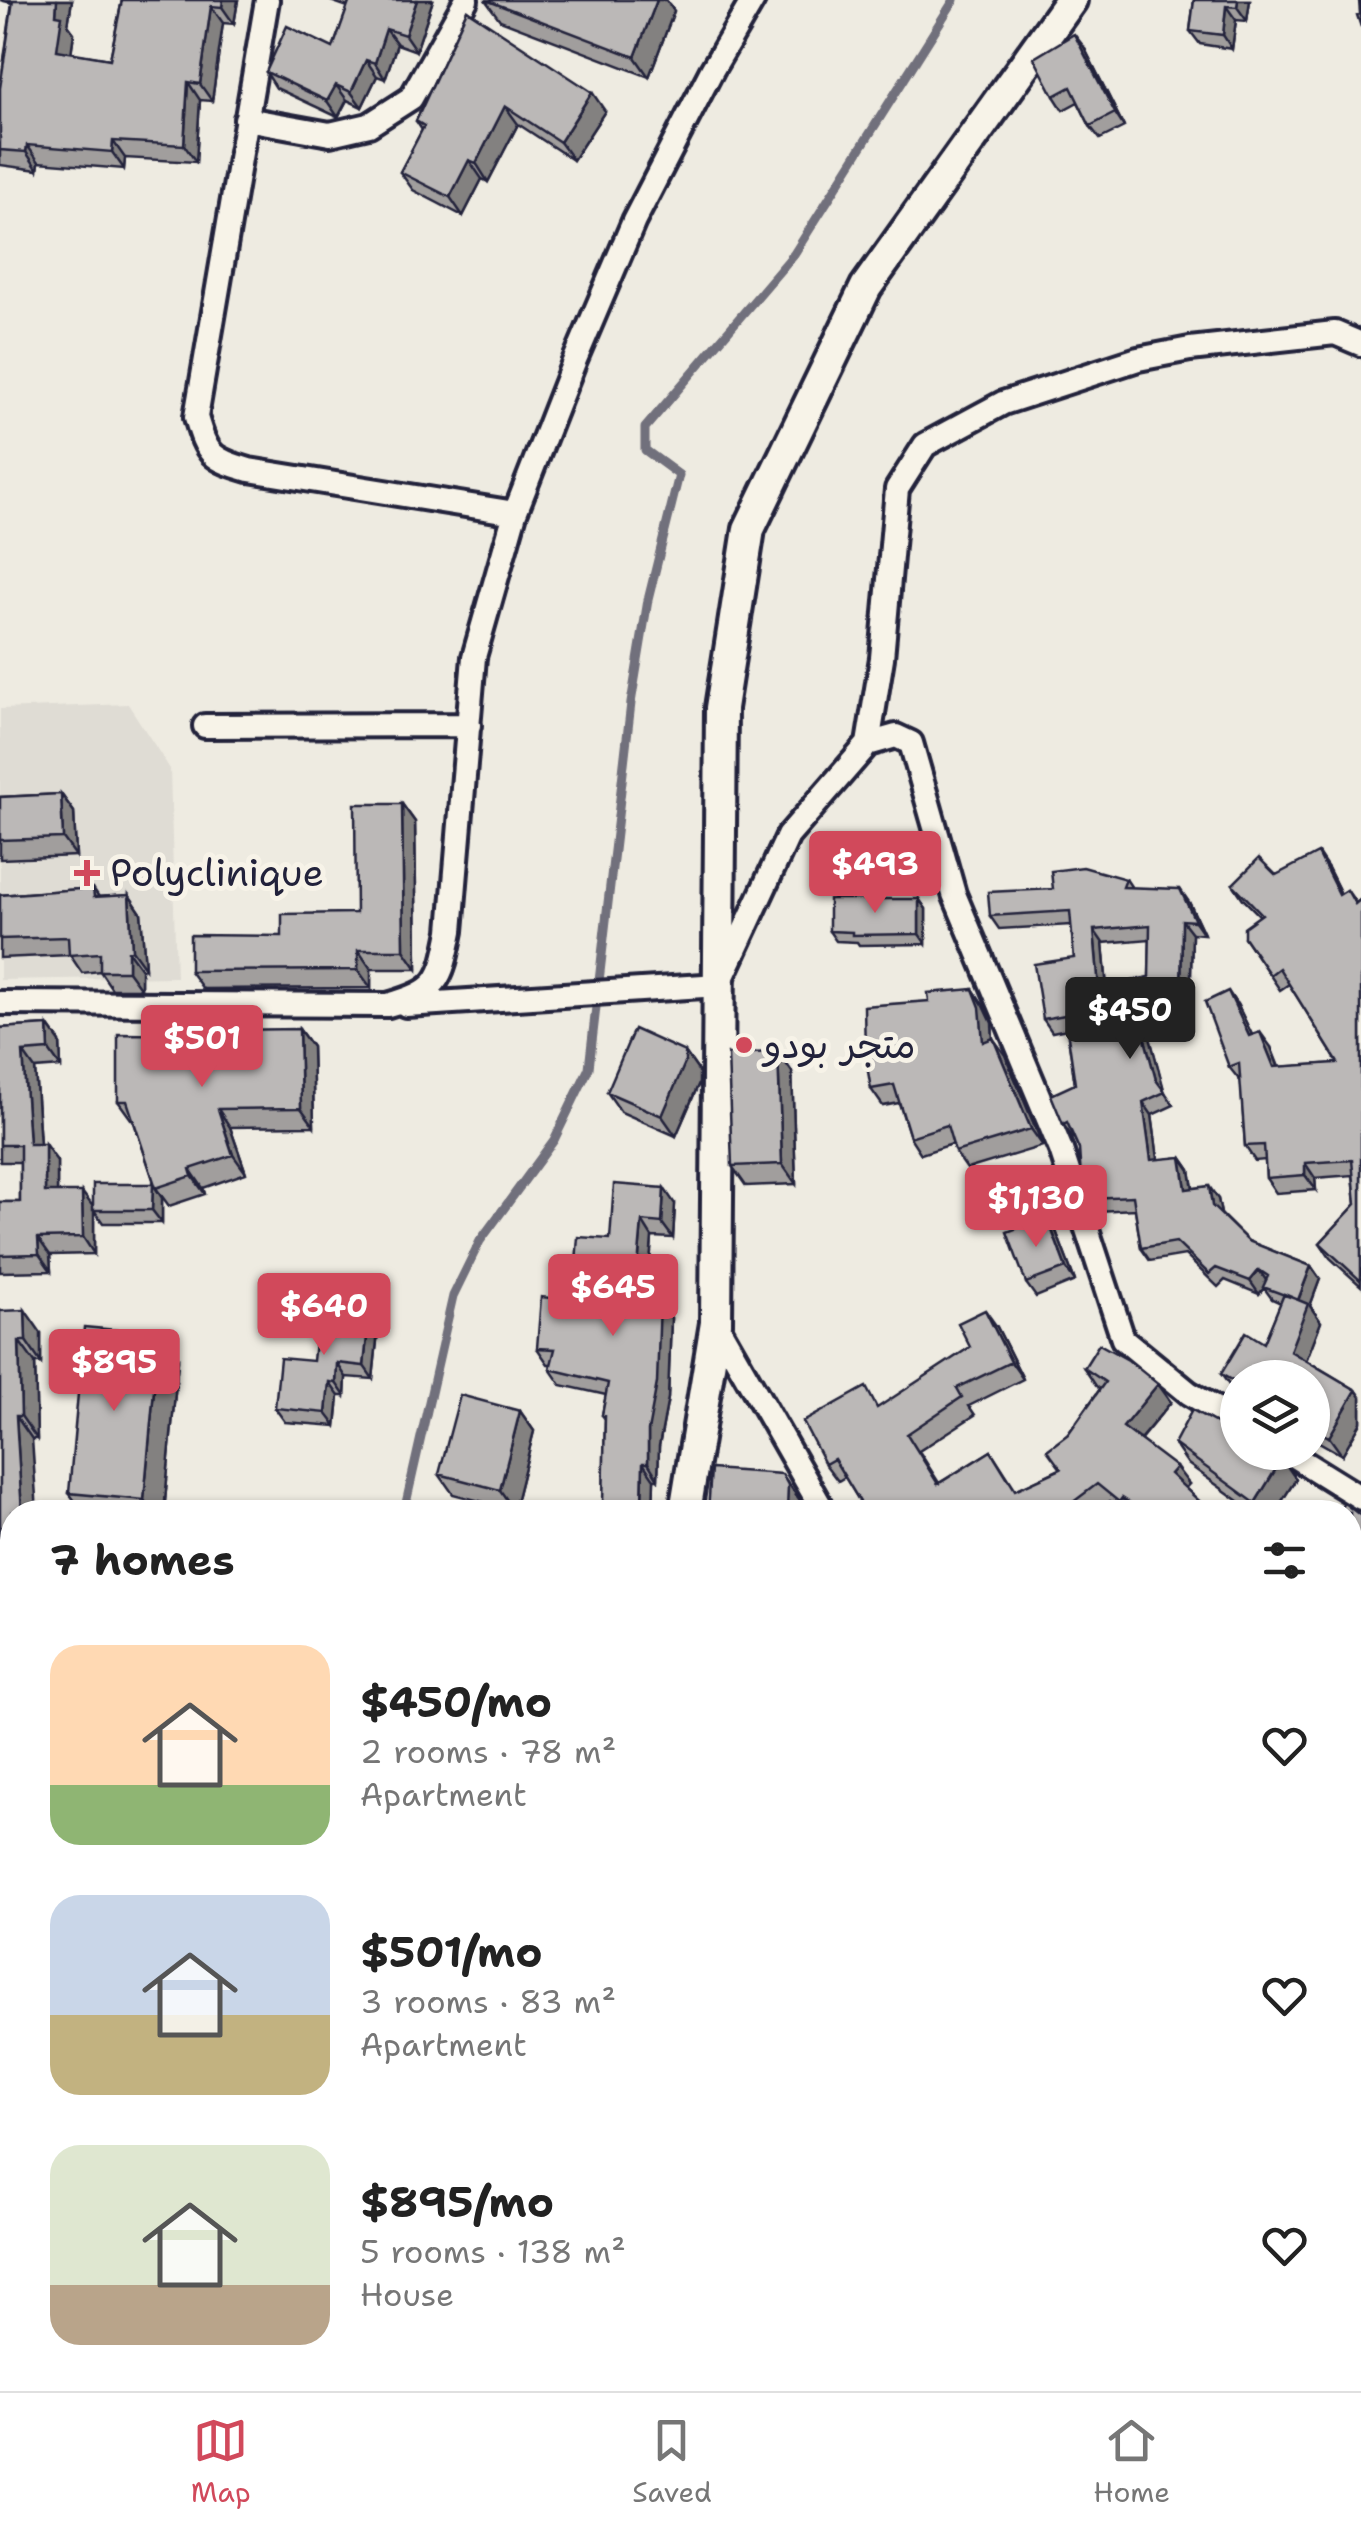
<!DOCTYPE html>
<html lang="en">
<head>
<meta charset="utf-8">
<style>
	:root { --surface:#fff; --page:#f2f2f2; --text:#222; --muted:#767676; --line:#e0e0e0; --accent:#d1495b }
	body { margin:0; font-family:"Shantell Sans","Playpen Sans Arabic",sans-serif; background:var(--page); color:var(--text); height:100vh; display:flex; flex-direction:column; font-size:38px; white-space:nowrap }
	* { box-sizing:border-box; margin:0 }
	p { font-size:32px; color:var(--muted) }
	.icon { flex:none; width:55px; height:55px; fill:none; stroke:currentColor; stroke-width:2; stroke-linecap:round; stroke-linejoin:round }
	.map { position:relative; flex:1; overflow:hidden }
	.sheet { position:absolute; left:0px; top:1500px; width:1362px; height:892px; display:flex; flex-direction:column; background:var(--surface); border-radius:40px 40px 0 0; box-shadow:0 2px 8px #0004 }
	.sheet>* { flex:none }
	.fabs { position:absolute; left:1220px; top:1360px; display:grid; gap:20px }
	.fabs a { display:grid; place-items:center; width:110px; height:110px; border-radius:50%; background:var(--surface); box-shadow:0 2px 8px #0004; font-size:50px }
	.price { position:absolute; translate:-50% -85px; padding:0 22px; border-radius:10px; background:var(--accent); color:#fff; font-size:32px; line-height:65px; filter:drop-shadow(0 2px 5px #0008) }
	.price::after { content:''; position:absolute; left:50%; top:60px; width:30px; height:22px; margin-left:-15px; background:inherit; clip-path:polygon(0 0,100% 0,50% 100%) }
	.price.active { background:#222; color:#fff }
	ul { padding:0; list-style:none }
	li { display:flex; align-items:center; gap:30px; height:250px; padding:0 50px }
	li span { display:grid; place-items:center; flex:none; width:280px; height:200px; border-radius:30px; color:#555 }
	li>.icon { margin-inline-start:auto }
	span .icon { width:120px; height:120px; fill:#fffc; stroke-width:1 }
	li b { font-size:42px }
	h2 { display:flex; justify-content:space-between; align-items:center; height:120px; padding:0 50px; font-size:42px }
	.tabs { display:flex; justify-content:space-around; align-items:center; height:140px; border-top:2px solid var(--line); background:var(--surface); font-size:28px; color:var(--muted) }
	.tabs a { display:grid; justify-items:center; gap:5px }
	.tabs .active { color:var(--accent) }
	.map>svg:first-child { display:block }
</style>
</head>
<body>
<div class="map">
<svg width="1361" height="2391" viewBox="0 0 1361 2391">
	<rect width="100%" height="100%" fill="#eeebe1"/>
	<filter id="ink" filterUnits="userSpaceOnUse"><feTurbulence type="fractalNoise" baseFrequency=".01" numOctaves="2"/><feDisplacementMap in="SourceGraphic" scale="20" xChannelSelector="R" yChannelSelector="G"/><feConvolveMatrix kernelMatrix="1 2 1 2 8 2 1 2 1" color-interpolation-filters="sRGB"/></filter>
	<g filter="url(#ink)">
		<path fill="#dfdcd4" d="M128,704L170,769L176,977L0,980V709Z"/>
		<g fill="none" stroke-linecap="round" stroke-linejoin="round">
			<path stroke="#716f7b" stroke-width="9" d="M404,1512L453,1296L480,1241L554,1140L589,1068L631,703L648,600L679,475L645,450V428L794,254L954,0
				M139,2380L140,2391"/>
			<defs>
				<path id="minor" d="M267,0L196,417C207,455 211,459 249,470L515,513
					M246,119L330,134L369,125L411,98L466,0
					M205,726L469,725
					M868,744L882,658L897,489L925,445L1003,403L1138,359L1190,349L1335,333L1361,344
					M0,1003L388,1005C439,990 441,982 451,931L474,657L515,513L574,362L634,221L712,70L753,0
					M406,1005L719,985L788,836L868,744L896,736L911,743L954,894L1061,1150L1123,1339L1189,1393L1238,1422
					M716,1323L824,1512
					M1287,1452L1361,1498
					M1025,2380L1032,2391"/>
				<path id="tertiary" d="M685,1512L716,1323L721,708L749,529L866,287L1071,0
					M0,1720L12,1723
					M591,2391L592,2380"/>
			</defs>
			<use href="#minor" stroke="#22223b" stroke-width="30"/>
			<use href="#tertiary" stroke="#22223b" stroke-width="38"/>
			<use href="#minor" stroke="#f7f3e8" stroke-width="22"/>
			<use href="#tertiary" stroke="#f7f3e8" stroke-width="30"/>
		</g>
		<path fill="#a19e9d" stroke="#22223b" stroke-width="2.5" fill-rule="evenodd" d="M0,0H72L68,25L74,33L71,53L110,59L122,0H238L234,24L223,23L212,101L200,100L196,162L125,158L124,169L39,162L38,170L0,165V88L12,3Z
			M328,0H433L416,51L397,44L385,79L377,76L362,107L347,100L338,117L276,88L266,72L333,48L348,7Z
			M666,0L674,11L649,77L500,20L486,1Z
			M1194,0H1250L1247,21L1236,20L1232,49L1200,44L1190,31Z
			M467,10L605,111L573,160L518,124L488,182L482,179L463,216L413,190L400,172L422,130L416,121Z
			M1084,47L1124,127L1100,139L1090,126L1078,102L1063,110L1054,96Z
			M61,794L74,812L76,856L0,859V797Z
			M402,804L415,822L417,969H371V988L203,989L190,971L282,936L356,913Z
			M1328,868L1341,894L1347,890L1356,903L1361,899V1286L1330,1258L1320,1243L1356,1204L1353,1175L1315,1178L1316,1190L1276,1193L1266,1178L1265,1160L1255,1161L1245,1146L1241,1082L1229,1067L1238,1006L1252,1035L1271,1047L1279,1067L1338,1063L1289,984L1280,990L1244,937L1260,916L1243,899L1233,884L1276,875Z
			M1126,879L1132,888L1189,902L1204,934L1192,933L1190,1012H1143L1164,1091L1174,1105L1152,1115L1158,1160L1181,1157L1190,1170L1193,1188L1218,1199L1221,1214L1248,1241L1311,1266L1320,1279L1310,1306L1321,1322L1306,1360L1356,1390L1361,1397V1422L1342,1455L1312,1438V1378H1238V1394L1234,1392L1221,1374L1264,1343L1281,1303L1272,1299L1264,1288L1259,1294L1225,1280L1218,1287L1185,1255L1150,1261L1141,1248L1135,1209L1097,1211L1088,1198L1079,1149L1073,1136L1072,1137L1063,1124L1075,1084L1067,1029L1052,1032L1043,1019L1074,958L1071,925L999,929L990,916L1053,889ZM1150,939L1149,977L1107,987L1103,943Z
			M93,888L99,897L129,895L141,913L145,968L141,969V989H112L100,971L82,973L70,955L0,958V895Z
			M919,899L926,909V944L859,945L857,942L836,941L829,931Z
			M973,989L984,1006L992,1023L993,1039L1005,1055L1043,1146L967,1169L955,1152L952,1144L921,1154L910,1137L899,1103L883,1106L871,1089L929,1001Z
			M48,1025L60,1042L61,1067L35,1069L40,1144L57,1161V1192L93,1208L153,1184L162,1198V1223H103L94,1210V1254L50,1255L51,1271L0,1272V1202H20V1162H0V1028Z
			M299,1029L312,1047L314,1126L230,1127L246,1173L203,1188L205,1194L169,1206L156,1188L133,1119H131L118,1101L221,1035Z
			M685,1052L699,1072V1083L676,1136L621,1112L607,1092Z
			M778,1052L792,1072L796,1184L746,1186L732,1166Z
			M675,1204L673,1238L652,1237L647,1302L660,1303L671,1318L668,1398L659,1446L658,1479H654L653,1512H597L603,1505L605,1419L602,1415L606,1395L561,1385L550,1369L551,1364H548L537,1348L573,1300L610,1239Z
			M1047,1217L1056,1231L1075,1281L1036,1297L1026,1283Z
			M370,1307L379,1321L373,1379L346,1377L345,1396H339L336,1426L285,1422L275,1408L313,1361Z
			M0,1311L41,1333V1363H35L37,1439H32L12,1512V1703H0Z
			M997,1327L1023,1379L969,1406L975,1415L919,1451L939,1483L991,1451L1016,1490L1060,1469L1068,1434L1100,1389L1096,1386L1084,1368L1171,1402L1140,1440L1189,1484L1185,1488L1211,1512H1123L1110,1501L1095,1512H866L845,1477L838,1481L825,1464Z
			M178,1360L164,1512H83L69,1493Z
			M520,1411L534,1431L514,1510L453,1494L439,1474Z
			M1174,1444L1282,1459L1296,1479L1275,1512H1254L1188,1464Z
			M1350,1512L1361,1516V1609L1350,1607Z
			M1361,1691V2037L1350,2038V1692Z
			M12,1835V1929H7L12,2002L0,2003V1868H12Z
			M12,2254V2288L0,2290V2255Z
			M702,2380H941L858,2391H706Z
			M1050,2380H1110L1111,2381L1094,2391H1056Z"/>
		<path fill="#838180" stroke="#22223b" stroke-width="2.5" d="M57,0H72L68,25L74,33L69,68L57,50L56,15Z
			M223,0H238L234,24L222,7Z
			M417,0H433L416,51L405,35Z
			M657,0H666L674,11L649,77L635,57Z
			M1238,0H1250L1247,21L1237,7Z
			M211,6L223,23L212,101L200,84Z
			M1226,6L1236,20L1232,49L1223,35Z
			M386,29L397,44L385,79L375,63Z
			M1074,34L1084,47L1124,127L1115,113Z
			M366,60L377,76L362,107L351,92Z
			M188,82L200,100L196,162L184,145Z
			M336,85L347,100L338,117L327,101Z
			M592,92L605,111L573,160L560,142Z
			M505,106L518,124L488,182L476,163Z
			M113,141L125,158L124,169L112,152Z
			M27,145L39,162L38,170L26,152Z
			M469,160L482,179L463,216L450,197Z
			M61,794L74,812L76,856L63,838Z
			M402,804L415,822L417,969L404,950Z
			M1318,853L1328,868L1349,910L1339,895Z
			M1180,889L1189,902L1204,934L1195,921Z
			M129,895L141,913L145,968L132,950Z
			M919,899L926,909V944L919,934Z
			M1182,920L1192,933L1190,1012L1181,999Z
			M1094,930L1103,943L1108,1002L1099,989Z
			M358,950L371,969V988L358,970Z
			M128,951L141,969V989L128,971Z
			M973,989L984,1006L992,1023L994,1058L983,1042Z
			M1228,991L1238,1006L1260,1051L1249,1036Z
			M1134,999L1143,1012L1165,1093L1156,1080Z
			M48,1025L60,1042L61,1067L49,1050Z
			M299,1029L312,1047L314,1126L301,1108Z
			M1260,1032L1271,1047L1284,1082L1274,1067Z
			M993,1038L1005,1055L1043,1146L1031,1129Z
			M23,1052L35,1069L41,1161L29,1144Z
			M685,1052L699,1072V1083L676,1136L662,1116Z
			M778,1052L792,1072L796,1184L782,1164Z
			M1143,1102L1152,1115L1160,1173L1151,1160Z
			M218,1109L230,1127L246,1173L233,1155Z
			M45,1144L57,1161V1209L45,1192Z
			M1181,1157L1190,1170L1195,1202L1186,1189Z
			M1305,1163L1315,1178L1316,1190L1305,1175Z
			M190,1169L203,1188L205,1194L192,1176Z
			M153,1184L162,1198V1223L152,1210Z
			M1209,1186L1218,1199L1222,1219L1212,1206Z
			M664,1188L675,1204L673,1238L662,1223Z
			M82,1192L94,1208V1254L83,1237Z
			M1047,1217L1056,1231L1075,1281L1066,1268Z
			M642,1221L652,1237L646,1317L635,1302Z
			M38,1238L50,1255L51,1271L39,1254Z
			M1311,1266L1320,1279L1310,1306L1321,1322L1303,1369L1290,1351L1298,1301Z
			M1259,1270L1268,1283L1259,1294L1250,1281Z
			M660,1303L671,1318L668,1398L659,1446L658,1479L648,1463V1431Z
			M370,1307L379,1321L373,1379L364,1366Z
			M25,1310L41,1333V1363L26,1341Z
			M985,1310L997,1327L1023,1379L1011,1362Z
			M159,1334L178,1360L164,1512H153L144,1500Z
			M19,1341L35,1363L37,1439L21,1416Z
			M337,1363L346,1377L345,1396L336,1383Z
			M329,1382L339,1396L336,1426L326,1413Z
			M1158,1384L1171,1402L1135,1445L1123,1427Z
			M1356,1390L1361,1397V1422L1342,1455L1329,1437Z
			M520,1411L534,1431L514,1510L500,1490Z
			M16,1416L32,1439L37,1512H22Z
			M1282,1459L1296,1479L1275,1512H1262L1255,1503Z
			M643,1463L654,1479L653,1512H647L642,1505Z
			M1176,1467L1189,1484L1182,1492L1170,1474Z
			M782,1474L799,1499L806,1512H787Z
			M1122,1498L1133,1512H1126L1119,1502Z
			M1361,1639V1665L1350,1678V1653Z
			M3,1899L12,1912V1928L3,1915Z
			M0,1919L7,1929L12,2001L3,1988L0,1946Z
			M510,2380H526V2391H509Z
			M654,2380H673V2391H654Z
			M931,2380H941L943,2391H932Z
			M1232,2380H1237L1241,2391H1236Z"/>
		<path fill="#bbb8b7" stroke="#22223b" stroke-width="2.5" fill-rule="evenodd" d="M13,0H57L56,15L62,16L57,50L110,59L122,0H223L222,7L211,6L200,84L188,82L184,145L113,141L112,152L27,145L26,152L0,150V88Z
			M350,0H417L405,35L386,29L375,63L366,60L351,92L336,85L327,101L266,72L287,26L333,48Z
			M486,0H657L635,57Z
			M1194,0H1238L1237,7L1226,6L1223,35L1190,31Z
			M1359,0H1361V27L1357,15L1360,14Z
			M467,10L592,92L560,142L505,106L476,163L469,160L450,197L400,172L424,126L416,121Z
			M1074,34L1115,113L1090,126L1071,87L1054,96L1034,58Z
			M61,794L63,838L0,840V797Z
			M355,804H402L404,950H358V970L190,971V935L282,936V914L356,913Z
			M1318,853L1339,895L1347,890L1355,904L1361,899V1281L1320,1243L1356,1204L1352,1160L1305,1163V1175L1266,1178L1264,1145L1245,1146L1239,1063L1229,1067L1205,1002L1228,991L1249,1036L1260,1032L1274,1067L1338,1063L1279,968L1270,975L1244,937V927L1262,914L1233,884L1259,858L1276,875Z
			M1083,867L1126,879L1123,887L1180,889L1195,921L1182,920L1181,999H1134L1156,1080L1165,1092L1143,1102L1151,1160L1181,1157L1186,1189L1209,1186L1212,1206L1248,1241L1311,1266L1298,1300L1263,1287L1268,1276L1259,1270L1250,1281L1216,1268L1209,1274L1176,1242L1141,1248L1133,1196L1088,1198L1081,1178L1079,1149L1067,1122L1063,1124L1051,1095L1075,1084L1065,1015L1043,1019L1034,964L1074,958L1070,911L990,916L988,892L1053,889L1051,871ZM1150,925L1149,977L1099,989L1094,930Z
			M93,888L94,897L129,895L132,950L128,951V971H100V953L69,955L68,937L0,939V895Z
			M829,899H919V934L852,935V932L829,931Z
			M973,989L980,1007L983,1042L993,1038L1031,1129L955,1152L947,1125L910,1137L894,1085L871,1089L865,1054L864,1006L929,1001L928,993Z
			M48,1025L49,1050L23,1052L29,1144H45V1192H82L83,1237L38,1238L39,1254L0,1255V1202H20V1145H0V1028Z
			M299,1029L301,1108L218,1109L233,1155L190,1169L192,1176L156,1188L127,1101H118V1034L221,1035V1030Z
			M634,1029L685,1052V1063L662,1116L607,1092Z
			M778,1052L782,1164L732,1166L728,1054Z
			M93,1184H153L152,1210H93Z
			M614,1184L664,1188L662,1223L642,1221L635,1302L660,1303L657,1383L648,1431V1463H643L642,1505L628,1504V1512H597L598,1505H603L605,1416L602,1415L608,1383L550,1369L555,1349L537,1348L541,1297L573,1300L578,1237L610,1239Z
			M1047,1217L1066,1268L1026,1283L1007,1232Z
			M1284,1294L1308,1304L1290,1351L1356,1390L1329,1437L1312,1428V1378H1238V1384L1221,1374L1246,1332L1264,1343Z
			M319,1302L370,1307L364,1366L337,1363L336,1383L329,1382L326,1413L275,1408L280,1358L313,1361Z
			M25,1310L26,1341H19L21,1416H16L22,1512H12V1680H0V1311Z
			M985,1310L1011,1362L957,1388L962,1397L907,1434L938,1484L991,1451L1015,1490L1061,1469L1047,1450L1068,1434L1105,1382L1084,1368L1099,1344L1128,1360L1158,1384L1123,1427L1176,1467L1170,1474L1211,1512H1145L1122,1498L1119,1502L1097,1484L1060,1512H866L834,1459L825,1464L803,1422L866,1387L877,1408L970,1347L958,1323Z
			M84,1327L159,1334L144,1500L69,1493Z
			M460,1395L520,1411L500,1490L439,1474Z
			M1192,1410L1238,1435V1452H1270L1282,1459L1255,1503L1174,1444Z
			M711,1469L782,1474L788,1485L787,1512H708Z
			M1344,1503L1361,1516V1597L1350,1596V1512H1337Z
			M1350,1626L1361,1635V1639L1350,1653Z
			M1361,1691V2012H1350V1692Z
			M12,1835V1899H3V1915H0V1868H12Z
			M0,1946L3,1988H0Z
			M1361,2189V2366L1350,2350V2195Z
			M12,2254V2280L0,2282V2255Z
			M463,2380H510L509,2391H462Z
			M610,2380H654V2391H610Z
			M702,2380H822L790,2391H706Z
			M858,2380H931L932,2391H859Z
			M984,2380H996L1022,2391H980Z
			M1050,2380H1080L1060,2391H1056Z
			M1176,2380H1232L1236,2391H1181Z
			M1284,2380H1307L1319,2391H1274Z"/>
	</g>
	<g fill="#d1495b" stroke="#f7f3e8" stroke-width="4">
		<path d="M82 858h10v10h10v10h-10v10h-10v-10h-10v-10h10z"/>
		<circle cx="744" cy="1045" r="10"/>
	</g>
	<g text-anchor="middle" stroke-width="10" stroke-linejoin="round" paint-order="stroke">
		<g font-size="38" fill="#22223b" stroke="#f7f3e8" text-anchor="start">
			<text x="110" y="886">Polyclinique</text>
			<text x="764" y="1058">متجر بودو</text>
		</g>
	</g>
</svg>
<div class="fabs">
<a><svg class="icon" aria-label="layers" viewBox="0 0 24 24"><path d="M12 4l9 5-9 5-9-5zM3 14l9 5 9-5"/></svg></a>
</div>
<b class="price" style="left:875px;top:916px">$493</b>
<b class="price active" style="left:1130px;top:1062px">$450</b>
<b class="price" style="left:202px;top:1090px">$501</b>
<b class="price" style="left:1036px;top:1250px">$1,130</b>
<b class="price" style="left:613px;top:1339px">$645</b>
<b class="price" style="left:324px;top:1358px">$640</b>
<b class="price" style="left:114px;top:1414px">$895</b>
<section class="sheet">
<h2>7 homes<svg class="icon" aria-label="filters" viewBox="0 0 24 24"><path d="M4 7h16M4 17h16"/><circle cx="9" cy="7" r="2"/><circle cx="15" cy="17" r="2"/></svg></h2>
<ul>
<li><span style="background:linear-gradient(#ffd9b3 70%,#8fb573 0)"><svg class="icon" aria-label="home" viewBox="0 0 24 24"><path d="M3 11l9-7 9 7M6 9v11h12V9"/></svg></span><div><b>$450/mo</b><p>2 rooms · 78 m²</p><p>Apartment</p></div><svg class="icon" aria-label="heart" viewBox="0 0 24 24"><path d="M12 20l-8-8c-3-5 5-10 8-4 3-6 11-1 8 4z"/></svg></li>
<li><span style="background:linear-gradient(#c9d6e8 60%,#c2b280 0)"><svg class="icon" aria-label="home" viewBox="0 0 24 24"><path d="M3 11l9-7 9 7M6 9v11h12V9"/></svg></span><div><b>$501/mo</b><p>3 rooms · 83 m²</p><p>Apartment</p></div><svg class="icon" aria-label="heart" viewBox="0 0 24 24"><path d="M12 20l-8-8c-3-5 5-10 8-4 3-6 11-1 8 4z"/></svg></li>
<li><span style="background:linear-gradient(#dfe7d0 70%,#b9a48a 0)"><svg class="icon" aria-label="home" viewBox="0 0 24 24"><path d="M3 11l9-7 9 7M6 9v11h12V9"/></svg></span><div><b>$895/mo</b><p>5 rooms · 138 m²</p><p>House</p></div><svg class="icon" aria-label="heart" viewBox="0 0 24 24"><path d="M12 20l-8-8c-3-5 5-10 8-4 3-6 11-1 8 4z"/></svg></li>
</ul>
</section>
</div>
<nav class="tabs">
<a class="active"><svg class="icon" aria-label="map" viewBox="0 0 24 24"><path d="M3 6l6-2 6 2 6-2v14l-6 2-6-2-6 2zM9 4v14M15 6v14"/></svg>Map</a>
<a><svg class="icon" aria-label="saved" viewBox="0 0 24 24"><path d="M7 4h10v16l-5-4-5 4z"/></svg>Saved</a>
<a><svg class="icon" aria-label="home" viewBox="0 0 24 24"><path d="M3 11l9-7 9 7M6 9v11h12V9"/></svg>Home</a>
</nav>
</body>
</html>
